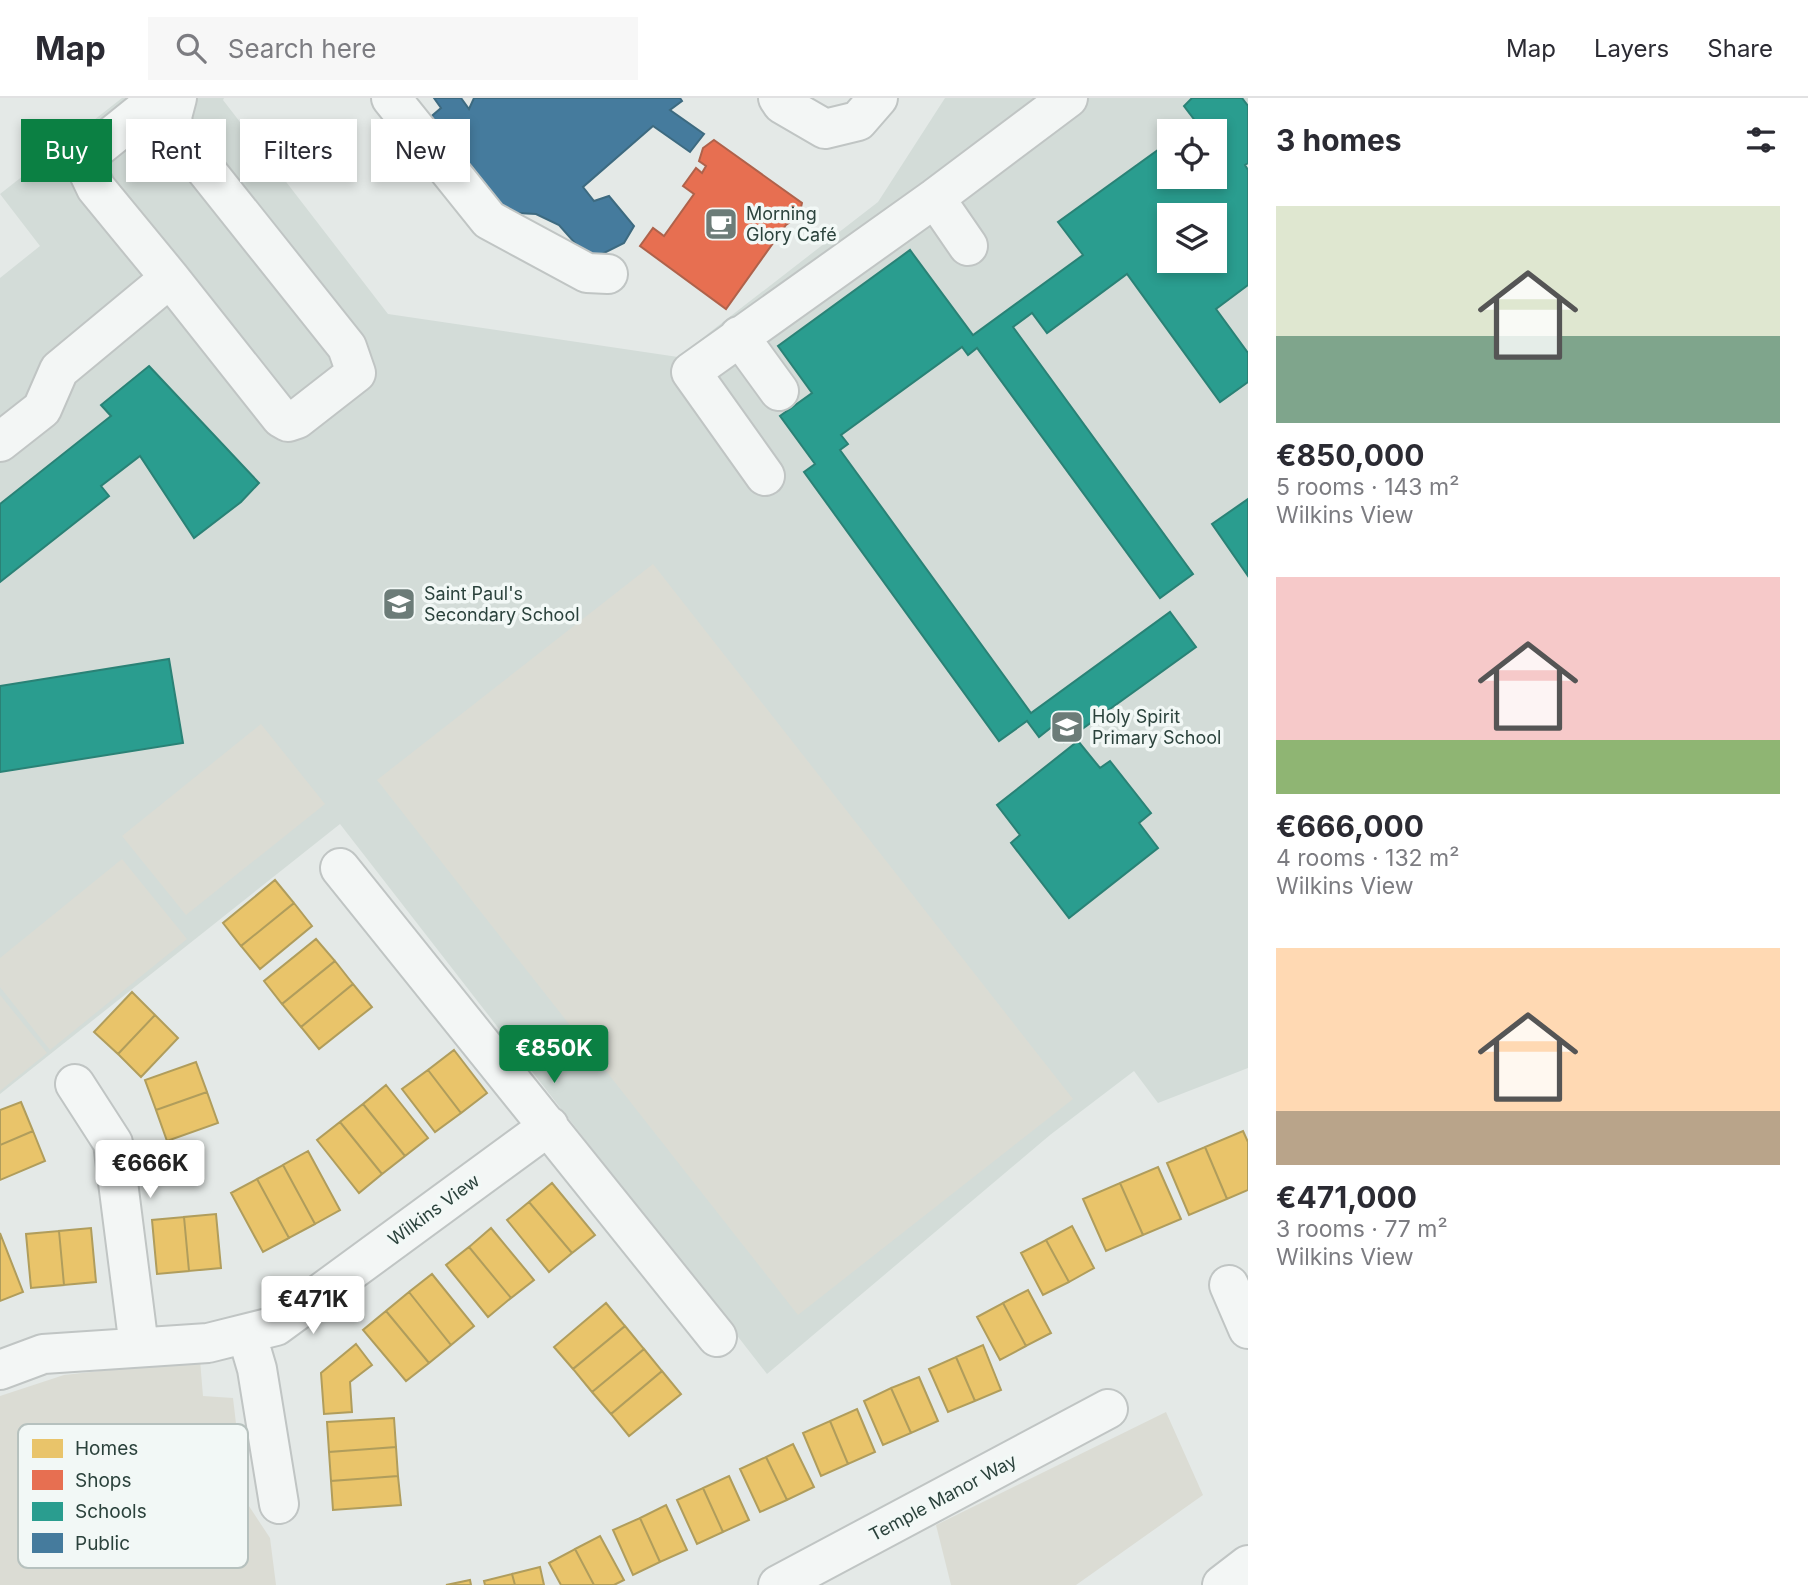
<!DOCTYPE html>
<html lang="en">
<head>
<meta charset="utf-8">
<style>
	:root { --surface:#fff; --page:#f7f7f7; --text:#2b2b33; --muted:#7c7c81; --line:#e1e1e2; --accent:#0b8043 }
	body { margin:0; font-family:Inter,sans-serif; background:var(--page); color:var(--text); height:100vh; display:flex; flex-direction:column; font-size:26px; white-space:nowrap }
	* { box-sizing:border-box; margin:0 }
	p { font-size:23px; color:var(--muted) }
	.icon { flex:none; width:38px; height:38px; fill:none; stroke:currentColor; stroke-width:2; stroke-linecap:round; stroke-linejoin:round }
	.map { position:relative; flex:1; overflow:hidden }
	.side { display:flex; flex-direction:column; background:var(--surface); width:560px }
	.side>* { flex:none }
	.top-card { position:absolute; left:21px; top:21px; width:665px; height:63px; display:flex; gap:14px }
	.controls { position:absolute; left:1157px; top:21px; display:grid; gap:14px }
	.controls a { display:grid; place-items:center; width:70px; height:70px; border-radius:0px; background:var(--surface); box-shadow:0 4px 10px #0003; font-size:35px }
	.price { position:absolute; translate:-50% -60px; padding:0 16px; border-radius:7px; background:#fff; color:#222; font-size:23px; line-height:46px; filter:drop-shadow(0 2px 4px #0008) }
	.price::after { content:''; position:absolute; left:50%; top:42px; width:21px; height:16px; margin-left:-10px; background:inherit; clip-path:polygon(0 0,100% 0,50% 100%) }
	.price.selected { background:var(--accent); color:#fff }
	ul { padding:0; list-style:none }
	li { display:grid; align-content:center; gap:14px; height:371px; padding:0 28px }
	li span { display:grid; place-items:center; height:217px; border-radius:0px; color:#555 }
	li>.icon { margin-inline-start:auto }
	span .icon { width:126px; height:126px; fill:#fffc; stroke-width:1 }
	li b { font-size:30px }
	h2 { display:flex; justify-content:space-between; align-items:center; height:84px; padding:0 28px; font-size:30px }
	.pill { padding:0 24px; border-radius:0px; background:var(--surface); box-shadow:0 4px 10px #0003; font-size:24px; line-height:63px }
	.pill.selected { background:var(--accent); color:#fff }
	header { display:flex; align-items:center; gap:42px; box-sizing:border-box; height:98px; padding:0 35px; background:var(--surface); border-bottom:2px solid var(--line) }
	header strong { font-size:33px }
	nav { display:flex; gap:38px; margin-inline-start:auto; font-size:24px }
	.search { width:490px; height:63px; background:var(--page); display:flex; align-items:center; gap:18px; box-sizing:border-box; padding:0 24px; border-radius:0px; color:var(--muted); font-size:26px }
	main { display:flex; flex:1; min-height:0 }
	.map>svg:first-child { display:block }
</style>
</head>
<body>
<header>
<strong>Map</strong>
<div class="search"><svg class="icon" aria-label="search" viewBox="0 0 24 24"><circle cx="10" cy="10" r="6"/><path d="M15 15l6 6"/></svg>Search here</div>
<nav><a>Map</a><a>Layers</a><a>Share</a></nav>
</header>
<main>
<div class="map">
<svg width="1248" height="1487" viewBox="0 0 1248 1487">
	<rect width="100%" height="100%" fill="#e4e9e7"/>
	<path fill="#d3dcd8" fill-rule="evenodd" d="M122,0H224L223,2L388,216L678,259L878,104L945,0H1248V970L1158,1005L1134,973L1050,1037L767,1276L340,726L0,996V180L40,148L0,96ZM1169,33H1214V79H1169ZM1169,117H1214V163H1169Z"/>
	<path fill="#dbdcd4" d="M653,466L1073,1001L798,1217L377,682Z
		M261,626L325,706L186,817L122,738Z
		M122,761L187,841L50,952L0,889V860Z
		M0,897L47,955L0,993Z
		M200,1262L203,1298L233,1300L245,1402L270,1440L276,1487H0V1298L64,1277Z
		M1166,1314L1203,1397L1076,1487H951L936,1427Z"/>
	<path fill="#e9c46a" stroke="#b09d5c" stroke-width="2" d="M275,782L294,805L241,848L223,825Z
		M294,805L312,828L260,871L241,848Z
		M316,841L335,863L282,906L264,883Z
		M335,863L353,886L301,929L282,906Z
		M353,886L372,909L319,951L301,929Z
		M132,894L155,917L118,956L94,934Z
		M155,917L178,940L141,979L118,956Z
		M454,952L487,995L461,1015L428,972Z
		M196,964L207,994L156,1012L145,982Z
		M428,972L461,1015L435,1034L402,991Z
		M386,987L428,1040L405,1058L363,1006Z
		M207,994L218,1025L167,1043L156,1012Z
		M21,1004L33,1033L0,1047V1012Z
		M363,1006L405,1058L382,1076L340,1024Z
		M340,1024L382,1076L359,1095L317,1042Z
		M33,1033L45,1063L0,1082V1047Z
		M1243,1033L1248,1044V1092L1227,1101L1205,1049Z
		M1205,1049L1227,1101L1189,1117L1167,1065Z
		M308,1053L340,1112L315,1126L283,1067Z
		M283,1067L315,1126L289,1140L257,1081Z
		M1158,1069L1181,1121L1143,1137L1120,1085Z
		M257,1081L289,1140L263,1154L231,1095Z
		M552,1085L595,1137L572,1155L529,1104Z
		M1120,1085L1143,1137L1106,1153L1083,1101Z
		M529,1104L572,1155L549,1174L507,1122Z
		M216,1116L221,1170L189,1173L184,1119Z
		M184,1119L189,1173L157,1176L152,1122Z
		M1072,1128L1094,1170L1069,1184L1046,1142Z
		M91,1130L96,1184L64,1187L59,1133Z
		M491,1130L534,1182L511,1200L469,1149Z
		M59,1133L64,1187L31,1190L26,1136Z
		M0,1135L23,1194L0,1203Z
		M1046,1142L1069,1184L1043,1197L1021,1155Z
		M469,1149L511,1200L488,1219L446,1167Z
		M432,1176L474,1228L451,1247L409,1194Z
		M1028,1192L1051,1235L1026,1248L1003,1205Z
		M409,1194L451,1247L429,1265L386,1213Z
		M606,1205L625,1228L573,1271L554,1249Z
		M1003,1205L1026,1248L1000,1262L977,1219Z
		M386,1213L429,1265L406,1283L363,1232Z
		M625,1228L644,1251L592,1294L573,1271Z
		M356,1246L372,1267L350,1284L352,1314L324,1316L321,1275Z
		M983,1247L1001,1292L975,1303L956,1259Z
		M644,1251L662,1273L611,1316L592,1294Z
		M956,1259L975,1303L948,1314L929,1271Z
		M662,1273L681,1296L629,1338L611,1316Z
		M919,1279L938,1323L911,1335L891,1290Z
		M891,1290L911,1335L883,1347L864,1303Z
		M857,1311L875,1354L848,1366L830,1323Z
		M394,1320L396,1349L329,1354L327,1324Z
		M830,1323L848,1366L821,1378L803,1335Z
		M793,1346L814,1389L787,1402L766,1359Z
		M396,1349L398,1378L331,1383L329,1354Z
		M766,1359L787,1402L760,1414L740,1371Z
		M398,1378L401,1407L333,1412L331,1383Z
		M729,1378L749,1422L723,1434L703,1390Z
		M703,1390L723,1434L697,1446L677,1402Z
		M666,1407L687,1452L660,1464L640,1420Z
		M640,1420L660,1464L633,1477L613,1432Z
		M600,1438L624,1482L614,1487H594L575,1451Z
		M575,1451L594,1487H561L549,1465Z
		M540,1469L544,1487H515L512,1476Z
		M512,1476L515,1487H485L484,1483Z
		M470,1482L471,1487H446Z"/>
	<path fill="#e76f51" stroke="#af624b" stroke-width="2" d="M714,42L802,105L799,118L786,127L726,211L640,148L653,130L664,138L694,96L683,88L696,70L702,75L706,68L699,63L703,50Z"/>
	<path fill="#2a9d8f" stroke="#2a8276" stroke-width="2" fill-rule="evenodd" d="M1192,0H1242L1248,8V65L1245,67L1248,72V187L1216,211L1248,255V284L1220,304L1127,176L1047,235L1032,215L1013,229L1193,476L1160,500L977,250L968,257L962,249L841,337L848,346L840,352L1031,615L1170,514L1196,549L1064,644L1053,628L1039,639L1027,623L999,643L804,374L815,366L780,318L812,295L778,248L910,152L973,237L1083,157L1058,124L1169,44V79H1214V33H1184L1196,24L1184,8ZM1169,117H1214V163H1169Z
		M149,268L259,385L241,404L194,440L140,358L101,388L109,398L0,484V406L111,318L101,307Z
		M1248,401V478L1212,426Z
		M169,561L183,645L0,674V588Z
		M1078,643L1100,670L1110,663L1151,715L1139,725L1158,750L1069,820L1011,745L1020,737L997,707Z"/>
	<path fill="#457b9d" stroke="#3d6a80" stroke-width="2" d="M434,0H461L469,11L474,0H680L682,3L670,12L704,36L690,54L653,28L583,89L594,103L609,98L634,128L624,145L590,162L559,127L536,116L498,114L426,23L441,10Z"/>
	<g fill="none" stroke-linecap="round" stroke-linejoin="round">
		<defs>
			<path id="minor" d="M159,0L92,54L86,69L96,90L170,180
				M391,0L489,122L587,175L608,176
				M778,0L782,6L825,31L858,23L878,0
				M935,100L968,148
				M739,238L779,293
				M0,344L42,311L59,272L170,180L281,320L288,324L297,321L356,275L347,249L174,32L172,19L177,0
				M765,378L691,274L935,100L1068,0
				M340,770L717,1239
				M75,986L113,1045L139,1249
				M1229,1187L1248,1231
				M247,1237L257,1271L279,1406
				M0,1272L43,1256L208,1245L276,1228L549,1028
				M778,1487L1108,1311
				M1222,1487L1248,1467"/>
		</defs>
		<use href="#minor" stroke="#c0c5c4" stroke-width="42"/>
		<use href="#minor" stroke="#f3f6f5" stroke-width="38"/>
	</g>
	<defs>
		<symbol id="cafe-square" viewBox="-11 -11 22 22"><rect x="-9" y="-9" width="18" height="18" rx="4" fill="#6c7c78" stroke="#f2f8f6"/><path d="M-5.5-4.5H6V0H3Q3 3.5 0 3.5H-2.5Q-5.5 3.5-5.5 0ZM3-3.2v2h1.7v-2ZM-6 4.5H4V6H-6Z" fill="#fff"/></symbol>
		<symbol id="school-square" viewBox="-11 -11 22 22"><rect x="-9" y="-9" width="18" height="18" rx="4" fill="#6c7c78" stroke="#f2f8f6"/><path d="M0-5L7-2L0 1L-7-2ZM-4 1L0 2.5L4 1V4Q0 6-4 4Z" fill="#fff"/></symbol>
	</defs>
	<g fill-rule="evenodd">
		<use href="#cafe-square" x="702" y="107" width="38" height="38"/>
		<use href="#school-square" x="380" y="487" width="38" height="38"/>
		<use href="#school-square" x="1048" y="610" width="38" height="38"/>
	</g>
	<g text-anchor="middle" stroke-width="7" stroke-linejoin="round" paint-order="stroke">
		<g font-size="18" fill="#2b423c" stroke="#f2f8f6" text-anchor="start">
			<text x="746" y="122">Morning<tspan x="746" dy="21">Glory Café</tspan></text>
			<text x="424" y="502">Saint Paul's<tspan x="424" dy="21">Secondary School</tspan></text>
			<text x="1092" y="625">Holy Spirit<tspan x="1092" dy="21">Primary School</tspan></text>
		</g>
		<g font-size="18" fill="#2b423c" stroke="#f2f8f6">
			<text transform="translate(434 1112) rotate(-36)" y="6">Wilkins View</text>
			<text transform="translate(943 1400) rotate(-28)" y="6">Temple Manor Way</text>
		</g>
	</g>
	<rect x="18" y="1326" width="230" height="144" rx="10" fill="#f2f8f6" stroke="#b6c1be" stroke-width="2"/>
	<rect x="32" y="1341" width="31" height="19" fill="#e9c46a"/>
	<rect x="32" y="1372" width="31" height="20" fill="#e76f51"/>
	<rect x="32" y="1404" width="31" height="19" fill="#2a9d8f"/>
	<rect x="32" y="1435" width="31" height="20" fill="#457b9d"/>
	<g font-size="19" fill="#2b423c">
		<text x="75" y="1357">Homes</text>
		<text x="75" y="1389">Shops</text>
		<text x="75" y="1420">Schools</text>
		<text x="75" y="1452">Public</text>
	</g>
</svg>
<div class="controls">
<a><svg class="icon" aria-label="locate" viewBox="0 0 24 24"><circle cx="12" cy="12" r="6"/><path d="M12 2v4M12 18v4M2 12h4M18 12h4"/></svg></a>
<a><svg class="icon" aria-label="layers" viewBox="0 0 24 24"><path d="M12 4l9 5-9 5-9-5zM3 14l9 5 9-5"/></svg></a>
</div>
<b class="price selected" style="left:554px;top:987px">€850K</b>
<b class="price" style="left:150px;top:1102px">€666K</b>
<b class="price" style="left:313px;top:1238px">€471K</b>
<div class="top-card">
<a class="pill selected">Buy</a>
<a class="pill">Rent</a>
<a class="pill">Filters</a>
<a class="pill">New</a>
</div>
</div>
<section class="side">
<h2>3 homes<svg class="icon" aria-label="filters" viewBox="0 0 24 24"><path d="M4 7h16M4 17h16"/><circle cx="9" cy="7" r="2"/><circle cx="15" cy="17" r="2"/></svg></h2>
<ul>
<li><span style="background:linear-gradient(#dfe7d0 60%,#7fa58c 0)"><svg class="icon" aria-label="home" viewBox="0 0 24 24"><path d="M3 11l9-7 9 7M6 9v11h12V9"/></svg></span><div><b>€850,000</b><p>5 rooms · 143 m²</p><p>Wilkins View</p></div></li>
<li><span style="background:linear-gradient(#f6c9c9 75%,#8fb573 0)"><svg class="icon" aria-label="home" viewBox="0 0 24 24"><path d="M3 11l9-7 9 7M6 9v11h12V9"/></svg></span><div><b>€666,000</b><p>4 rooms · 132 m²</p><p>Wilkins View</p></div></li>
<li><span style="background:linear-gradient(#ffd9b3 75%,#b9a48a 0)"><svg class="icon" aria-label="home" viewBox="0 0 24 24"><path d="M3 11l9-7 9 7M6 9v11h12V9"/></svg></span><div><b>€471,000</b><p>3 rooms · 77 m²</p><p>Wilkins View</p></div></li>
</ul>
</section>
</main>
</body>
</html>
